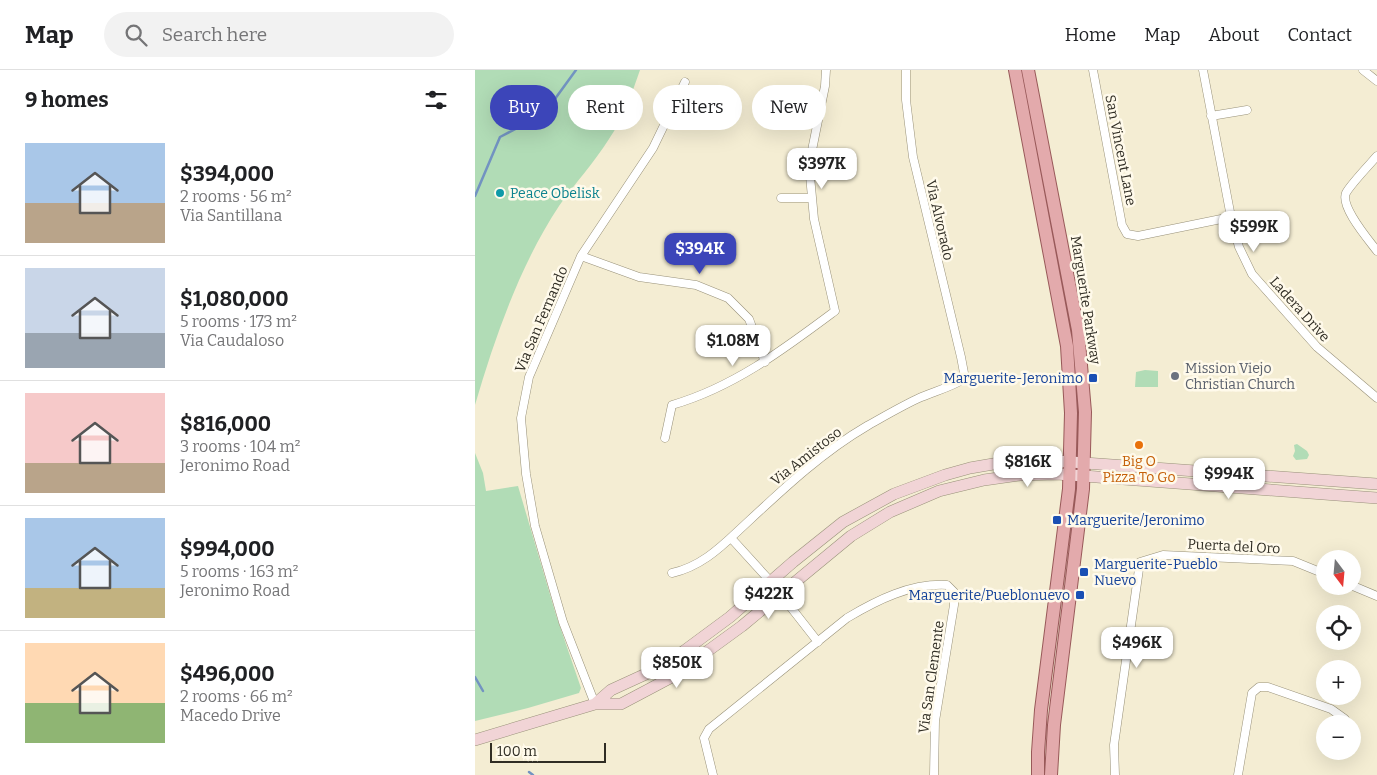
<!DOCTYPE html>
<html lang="en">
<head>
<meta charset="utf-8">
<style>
	:root { --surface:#fff; --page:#f2f2f2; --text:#202124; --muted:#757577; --line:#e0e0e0; --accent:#3c45b9 }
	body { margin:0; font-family:Bitter,serif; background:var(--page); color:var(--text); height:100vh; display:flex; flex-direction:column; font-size:19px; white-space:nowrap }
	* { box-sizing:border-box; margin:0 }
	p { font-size:16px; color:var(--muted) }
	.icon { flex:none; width:28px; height:28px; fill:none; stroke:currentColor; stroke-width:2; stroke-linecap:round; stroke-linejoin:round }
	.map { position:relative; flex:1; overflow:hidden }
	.side { display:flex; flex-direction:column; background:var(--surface); width:475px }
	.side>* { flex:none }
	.hud { position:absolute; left:15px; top:15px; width:475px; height:45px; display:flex; gap:10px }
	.needle { width:32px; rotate:164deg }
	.buttons { position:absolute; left:841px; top:480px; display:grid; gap:10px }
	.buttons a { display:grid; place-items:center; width:45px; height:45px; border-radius:50%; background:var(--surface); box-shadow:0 5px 20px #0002; font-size:25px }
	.scale { position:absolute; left:15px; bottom:12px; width:116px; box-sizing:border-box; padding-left:5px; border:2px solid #302d24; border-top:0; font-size:14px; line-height:18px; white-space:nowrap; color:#302d24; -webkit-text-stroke:4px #fffaeb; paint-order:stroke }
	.price { position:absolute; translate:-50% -42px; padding:0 11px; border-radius:10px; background:#fff; color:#222; font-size:16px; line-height:32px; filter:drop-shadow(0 1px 2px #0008) }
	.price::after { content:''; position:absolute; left:50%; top:30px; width:15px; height:11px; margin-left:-8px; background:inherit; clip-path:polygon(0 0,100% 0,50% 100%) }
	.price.current { background:var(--accent); color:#fff }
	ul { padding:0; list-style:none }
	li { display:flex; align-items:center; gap:15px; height:125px; padding:0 25px }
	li+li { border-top:1px solid var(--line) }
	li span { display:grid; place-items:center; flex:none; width:140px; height:100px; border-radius:0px; color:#555 }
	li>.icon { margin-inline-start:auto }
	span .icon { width:60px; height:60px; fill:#fffc; stroke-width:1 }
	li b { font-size:21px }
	h2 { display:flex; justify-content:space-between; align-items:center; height:60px; padding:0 25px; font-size:21px }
	.chip { padding:0 18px; border-radius:22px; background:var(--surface); box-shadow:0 5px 20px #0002; font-size:18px; line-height:45px }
	.chip.current { background:var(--accent); color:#fff }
	header { display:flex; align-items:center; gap:30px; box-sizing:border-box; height:70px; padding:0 25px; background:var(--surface); border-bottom:1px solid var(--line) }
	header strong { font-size:24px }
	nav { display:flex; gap:28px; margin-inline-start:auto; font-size:18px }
	.search { width:350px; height:45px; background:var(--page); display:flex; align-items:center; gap:12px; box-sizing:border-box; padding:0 18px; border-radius:28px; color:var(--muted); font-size:19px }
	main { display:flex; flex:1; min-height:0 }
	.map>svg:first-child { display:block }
</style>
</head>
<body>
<header>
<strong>Map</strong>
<div class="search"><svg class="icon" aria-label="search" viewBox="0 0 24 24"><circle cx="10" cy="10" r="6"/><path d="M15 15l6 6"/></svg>Search here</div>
<nav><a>Home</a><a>Map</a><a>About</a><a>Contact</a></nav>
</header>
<main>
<section class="side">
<h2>9 homes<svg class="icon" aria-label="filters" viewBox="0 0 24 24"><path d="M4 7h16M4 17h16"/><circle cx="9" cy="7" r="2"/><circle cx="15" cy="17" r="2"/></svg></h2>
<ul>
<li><span style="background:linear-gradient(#a9c7e8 60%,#b9a48a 0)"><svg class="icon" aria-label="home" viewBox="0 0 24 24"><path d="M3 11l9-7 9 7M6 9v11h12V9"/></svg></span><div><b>$394,000</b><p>2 rooms · 56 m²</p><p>Via Santillana</p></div></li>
<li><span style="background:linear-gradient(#c9d6e8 65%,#9aa5b1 0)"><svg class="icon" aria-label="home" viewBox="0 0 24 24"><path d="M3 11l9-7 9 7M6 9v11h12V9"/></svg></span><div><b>$1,080,000</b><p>5 rooms · 173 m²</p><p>Via Caudaloso</p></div></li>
<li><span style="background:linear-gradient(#f6c9c9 70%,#b9a48a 0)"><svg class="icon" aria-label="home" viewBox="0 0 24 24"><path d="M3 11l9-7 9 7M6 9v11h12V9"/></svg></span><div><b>$816,000</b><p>3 rooms · 104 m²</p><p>Jeronimo Road</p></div></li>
<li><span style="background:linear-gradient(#a9c7e8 70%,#c2b280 0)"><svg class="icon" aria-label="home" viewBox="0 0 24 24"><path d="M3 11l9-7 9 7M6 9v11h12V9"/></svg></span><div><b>$994,000</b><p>5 rooms · 163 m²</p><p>Jeronimo Road</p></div></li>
<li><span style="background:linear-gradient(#ffd9b3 60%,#8fb573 0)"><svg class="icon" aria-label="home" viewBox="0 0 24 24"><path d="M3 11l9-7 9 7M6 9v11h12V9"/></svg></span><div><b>$496,000</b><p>2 rooms · 66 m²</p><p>Macedo Drive</p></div></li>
</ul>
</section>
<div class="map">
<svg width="902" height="705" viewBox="0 0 902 705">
	<rect width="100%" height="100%" fill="#f4edd3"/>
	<path fill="#b1dcb6" d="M0,0H165C157,23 148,49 134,69C119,93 100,113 84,136C45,195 20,267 0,335Z
		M670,300L683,301V317H660L661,302Z
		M822,374L832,381L834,385L832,389L821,390L818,386L820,381L819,375Z
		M0,383L8,403L11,421L43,416L81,545L106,618L104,623L53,638L0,651Z"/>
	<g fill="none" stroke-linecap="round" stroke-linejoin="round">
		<path stroke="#7293c1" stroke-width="2.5" d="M0,126L25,67L69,44L101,0
			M0,607L8,621
			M54,702L58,705"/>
		<defs>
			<path id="minor" d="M618,0L647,155L652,164L663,166L756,147
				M728,0L756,147L764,177L777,204L842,277L902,328
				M888,0L902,11
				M736,46L772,40
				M902,86C895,94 875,115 871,123C865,137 893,169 902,181
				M306,128H337
				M106,186L164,207L221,215L253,228L274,249L290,292
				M190,368L197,335C259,317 309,279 360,241L339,149L334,95L350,16L351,0
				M256,468L296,512L343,572
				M197,503C224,497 243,480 263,461C303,424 344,384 392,356C408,347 425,337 442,329C457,322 474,318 487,310L489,303L486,287L438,87L431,30V0
				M878,516L902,526
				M120,634L88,552L60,456L51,404L46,348L54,307L106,186L178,78L210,12
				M238,705L229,668L234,659L372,548C402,530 436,513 472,515L479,522V535L460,651L459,705
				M640,705L639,675L665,492L688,485L818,491L850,504
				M763,705L777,623L784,617H793L856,639L870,649"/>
			<path id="secondary" d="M120,634L136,620L184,598L209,581L255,547L318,492L368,452L419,424L470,405L495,398L524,393L582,391L902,414
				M0,670L120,634H146L197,607L267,556L376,466L415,442L464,421L509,410L545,405L582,404L902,428"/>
			<path id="primary" d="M540,0L592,276L596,343L594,419L566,640L563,682V705
				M553,0L603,260L610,342L608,419L579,655L576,705"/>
		</defs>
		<use href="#minor" stroke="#989179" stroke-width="9"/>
		<use href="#secondary" stroke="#989179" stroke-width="12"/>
		<use href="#primary" stroke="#985959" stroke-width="14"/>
		<use href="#minor" stroke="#fff" stroke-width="8"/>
		<use href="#secondary" stroke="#f1d4d6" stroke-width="11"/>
		<use href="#primary" stroke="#e3aaac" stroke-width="12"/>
	</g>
	<circle fill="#0f9aa8" stroke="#fffaeb" stroke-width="2" cx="25" cy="123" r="5"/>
	<circle fill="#6b7280" stroke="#fffaeb" stroke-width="2" cx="700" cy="306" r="5"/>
	<g fill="#1a4fb4" stroke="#fffaeb" stroke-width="2">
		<rect x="613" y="303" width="10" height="10" rx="2.5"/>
		<rect x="577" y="445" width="10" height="10" rx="2.5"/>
		<rect x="604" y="497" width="10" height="10" rx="2.5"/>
		<rect x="600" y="520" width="10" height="10" rx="2.5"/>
	</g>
	<circle fill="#e8710a" stroke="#fffaeb" stroke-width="2" cx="664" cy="375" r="5"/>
	<g text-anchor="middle" stroke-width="5" stroke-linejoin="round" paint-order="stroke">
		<g font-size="14" fill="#302d24" stroke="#fffaeb">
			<text transform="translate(646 80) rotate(79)" y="5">San Vincent Lane</text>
			<text transform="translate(465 150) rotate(77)" y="5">Via Alvorado</text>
			<text transform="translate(611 230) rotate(81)" y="5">Marguerite Parkway</text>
			<text transform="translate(825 239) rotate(48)" y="5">Ladera Drive</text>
			<text transform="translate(66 249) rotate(-67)" y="5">Via San Fernando</text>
			<text transform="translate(331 386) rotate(-38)" y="5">Via Amistoso</text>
			<text transform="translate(759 476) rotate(3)" y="5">Puerta del Oro</text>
			<text transform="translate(456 607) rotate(-82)" y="5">Via San Clemente</text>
		</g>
		<g font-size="14" fill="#0d838f" stroke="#fffaeb" text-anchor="start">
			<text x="35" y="128">Peace Obelisk</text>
		</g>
		<g font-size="14" fill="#5b616d" stroke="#fffaeb" text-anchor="start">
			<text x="710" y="303">Mission Viejo<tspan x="710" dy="16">Christian Church</tspan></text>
		</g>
		<g font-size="14" fill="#164399" stroke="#fffaeb" text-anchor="end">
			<text x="608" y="313">Marguerite-Jeronimo</text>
			<text x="592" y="455" text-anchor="start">Marguerite/Jeronimo</text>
			<text x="619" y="499" text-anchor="start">Marguerite-Pueblo<tspan x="619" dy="16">Nuevo</tspan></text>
			<text x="595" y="530">Marguerite/Pueblonuevo</text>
		</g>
		<g font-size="14" fill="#c56008" stroke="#fffaeb">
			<text x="664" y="396">Big O<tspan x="664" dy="16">Pizza To Go</tspan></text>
		</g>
	</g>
</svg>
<div class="buttons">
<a><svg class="needle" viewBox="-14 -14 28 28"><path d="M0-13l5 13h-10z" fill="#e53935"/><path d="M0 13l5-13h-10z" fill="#757577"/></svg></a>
<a><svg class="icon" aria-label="locate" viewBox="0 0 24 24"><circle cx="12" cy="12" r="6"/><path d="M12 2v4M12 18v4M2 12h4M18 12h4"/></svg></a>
<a>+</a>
<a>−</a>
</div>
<div class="scale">100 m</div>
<b class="price" style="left:347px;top:120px">$397K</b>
<b class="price" style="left:779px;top:183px">$599K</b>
<b class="price current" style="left:225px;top:205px">$394K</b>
<b class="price" style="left:258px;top:297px">$1.08M</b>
<b class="price" style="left:553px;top:418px">$816K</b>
<b class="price" style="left:754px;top:430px">$994K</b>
<b class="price" style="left:294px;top:550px">$422K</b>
<b class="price" style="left:662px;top:599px">$496K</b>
<b class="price" style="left:202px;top:619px">$850K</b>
<div class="hud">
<a class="chip current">Buy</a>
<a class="chip">Rent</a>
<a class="chip">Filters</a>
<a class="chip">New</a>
</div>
</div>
</main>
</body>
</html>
